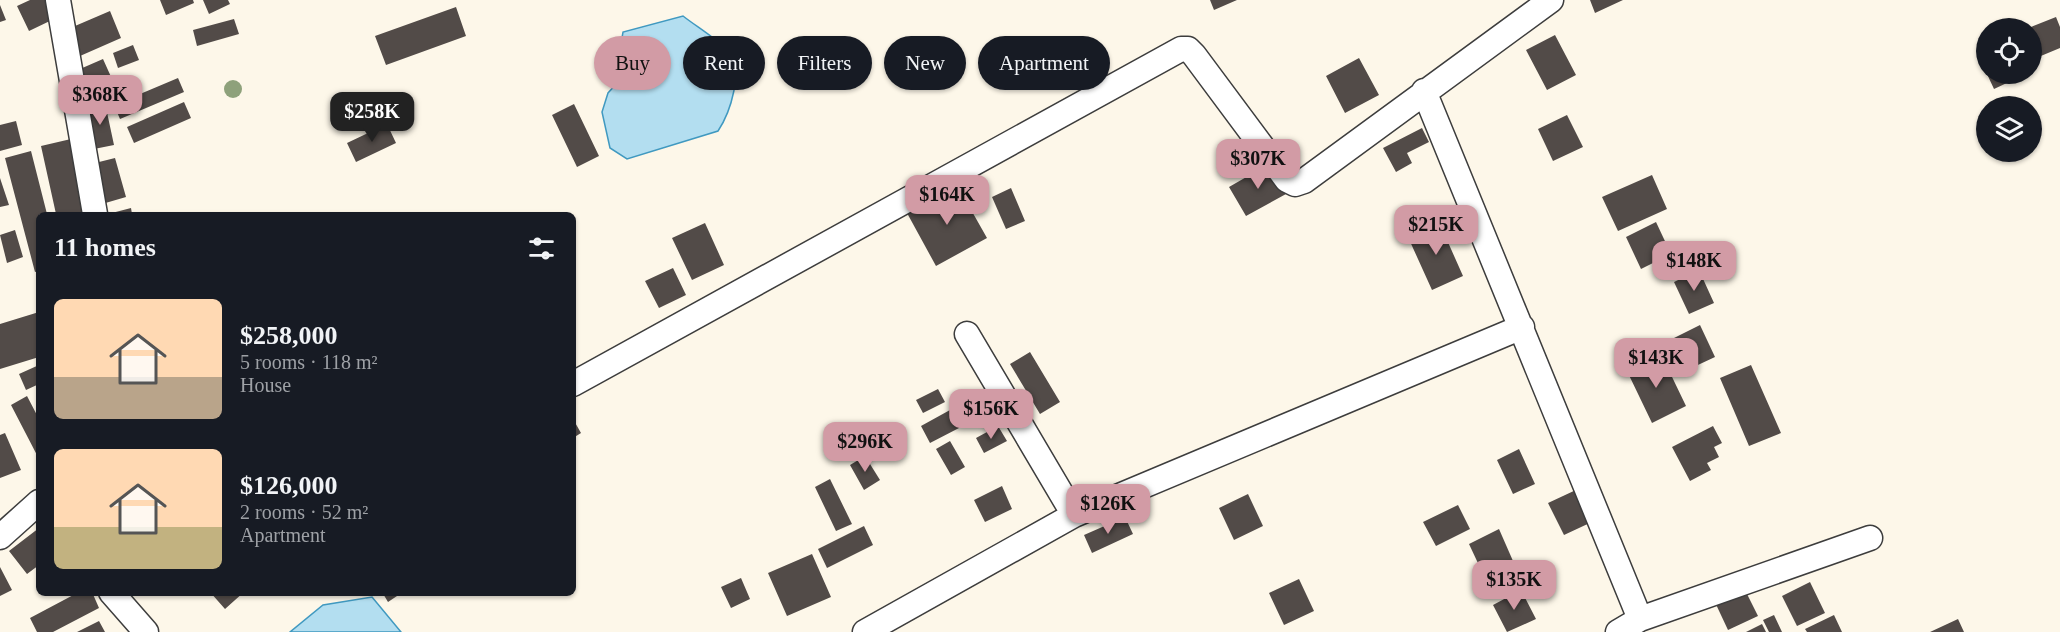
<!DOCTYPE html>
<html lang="en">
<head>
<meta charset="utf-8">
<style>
	:root { --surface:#171b24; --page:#242831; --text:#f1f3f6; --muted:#9ea1a6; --accent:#d29ba5 }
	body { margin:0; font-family:"Times New Roman",serif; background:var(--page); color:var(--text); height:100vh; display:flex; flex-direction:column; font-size:22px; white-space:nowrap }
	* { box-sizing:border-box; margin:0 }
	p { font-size:20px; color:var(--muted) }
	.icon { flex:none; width:33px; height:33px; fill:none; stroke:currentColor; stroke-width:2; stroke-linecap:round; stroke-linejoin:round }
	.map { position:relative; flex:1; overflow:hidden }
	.panel { position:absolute; left:36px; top:212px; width:540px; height:384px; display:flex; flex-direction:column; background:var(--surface); border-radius:9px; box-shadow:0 2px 4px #0004 }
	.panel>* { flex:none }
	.banner { position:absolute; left:594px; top:36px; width:570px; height:54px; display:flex; gap:12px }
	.tools { position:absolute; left:1976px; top:18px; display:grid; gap:12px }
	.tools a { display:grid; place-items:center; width:66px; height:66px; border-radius:50%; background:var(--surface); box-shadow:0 2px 4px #0004; font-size:30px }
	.price { position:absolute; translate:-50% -51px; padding:0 14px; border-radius:12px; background:var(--accent); color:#111; font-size:20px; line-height:39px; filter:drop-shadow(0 2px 3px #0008) }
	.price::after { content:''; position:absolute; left:50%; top:36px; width:18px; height:14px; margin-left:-9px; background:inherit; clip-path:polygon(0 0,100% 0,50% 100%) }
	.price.active { background:#222; color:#fff }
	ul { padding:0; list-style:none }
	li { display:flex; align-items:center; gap:18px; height:150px; padding:0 18px }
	li span { display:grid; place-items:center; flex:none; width:168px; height:120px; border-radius:9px; color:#555 }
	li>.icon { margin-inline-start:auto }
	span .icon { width:72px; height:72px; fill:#fffc; stroke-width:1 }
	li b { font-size:26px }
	h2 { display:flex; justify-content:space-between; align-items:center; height:72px; padding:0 18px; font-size:26px }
	.pill { padding:0 21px; border-radius:27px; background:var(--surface); box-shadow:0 2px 4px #0004; font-size:21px; line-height:54px }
	.pill.active { background:var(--accent); color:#111 }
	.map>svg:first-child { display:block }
</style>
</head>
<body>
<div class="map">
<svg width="2060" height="632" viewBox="0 0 2060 632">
	<rect width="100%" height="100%" fill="#fdf7e9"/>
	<path fill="#b3def0" stroke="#4099c0" stroke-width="1.5" d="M683,16C697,27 716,38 728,51C745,69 730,113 718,131L627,159L610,148L602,112L608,93L631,68L620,49L623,32Z
		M372,597L401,632H290L323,605Z"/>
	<path fill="#524b48" d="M30,0H45L54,19L29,31L17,6Z
		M160,0H193L194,3L166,15Z
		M203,0H228L230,4L209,14Z
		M1210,0H1237L1214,10Z
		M1590,0H1623L1595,13Z
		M0,5L6,20L0,22Z
		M456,7L466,36L386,65L375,36Z
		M110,11L121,38L80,56L68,29Z
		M2056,17L2060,27V48L2036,58L2031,45V27Z
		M234,19L239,34L197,46L193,30Z
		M1555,35L1576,75L1547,90L1526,50Z
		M133,45L139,60L118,68L113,53Z
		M1986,54V72L1979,57Z
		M1359,58L1379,95L1345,113L1326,76Z
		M103,59L112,79L89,89L80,69Z
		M1987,74H2026L1994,89Z
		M178,78L184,92L120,119L114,105Z
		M184,102L191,118L134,143L127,127Z
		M105,103L114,145L94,149L85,108Z
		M574,104L599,156L577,167L552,115Z
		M1567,115L1583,147L1553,161L1538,129Z
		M16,121L22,145L0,151V125Z
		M387,124L396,143L356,162L347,143Z
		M1422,128L1429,142L1407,153L1412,163L1396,172L1383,148Z
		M71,139L88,214H56L41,146Z
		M31,151L47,214H39V271L35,272L5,158Z
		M115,158L126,197L102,204L91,164Z
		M1269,164L1286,194L1246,216L1229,187Z
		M1652,175L1667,209L1618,231L1602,197Z
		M0,178L9,205L0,207Z
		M957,185L987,238L936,266L907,213Z
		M1011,188L1025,221L1006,229L992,197Z
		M131,208L132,214H108Z
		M1439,222L1463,276L1432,290L1408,237Z
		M1656,222L1671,254L1641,269L1626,237Z
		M705,223L724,265L692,280L672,238Z
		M15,230L23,257L7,263L0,235Z
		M673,268L686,295L659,308L645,281Z
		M1699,270L1714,303L1689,314L1674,282Z
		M39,312V357L0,369V324Z
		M1700,325L1715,357L1685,371L1670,340Z
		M1030,352L1060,402L1040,414L1010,364Z
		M1661,354L1686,406L1652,423L1627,371Z
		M39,365V384L26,390L19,374Z
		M1751,365L1781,433L1749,446L1720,378Z
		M938,389L945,402L923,413L916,400Z
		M981,392L994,417L976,426L962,401Z
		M27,396L39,419V459L11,405Z
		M950,410L959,428L930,443L921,426Z
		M573,419L581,433L573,438Z
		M998,426L1007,441L984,453L976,438Z
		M1713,426L1722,443L1714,447L1719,457L1707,463L1711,470L1690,481L1672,447Z
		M5,433L21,470L0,478V435Z
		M950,441L965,467L951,475L936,449Z
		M1519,449L1535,484L1513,494L1497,460Z
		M865,456L880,480L864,490L850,465Z
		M830,479L852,524L836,531L815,487Z
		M1002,486L1012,509L985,522L974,500Z
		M1578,489L1594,521L1564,535L1548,503Z
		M1248,494L1263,526L1234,540L1219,508Z
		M1458,505L1470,529L1436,546L1423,522Z
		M1125,517L1133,534L1092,553L1084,535Z
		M864,526L873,545L827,568L818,549Z
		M39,528V565L27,574L9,551Z
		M1499,529L1513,561L1484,576L1469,544Z
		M812,554L831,597L787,616L768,573Z
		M0,567L12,590L0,596Z
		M741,578L750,599L731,608L721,587Z
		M1299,579L1314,611L1284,625L1269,593Z
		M1810,582L1825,613L1797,626L1782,596Z
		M1742,584L1758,616L1728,630L1713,598Z
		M1521,590L1536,619L1507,632L1493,605Z
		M79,592H92L99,608L53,632H37L30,618Z
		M210,592H244L225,609Z
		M382,592H403L388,602Z
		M1774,615L1782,632H1769L1763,620Z
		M1834,615L1842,632H1807L1805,629Z
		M1958,619L1964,632H1930Z
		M99,621L105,632H77Z
		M1762,624L1766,632H1746Z"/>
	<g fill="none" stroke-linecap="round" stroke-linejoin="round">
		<defs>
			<path id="minor" d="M58,0L95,214
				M1424,91L1640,619
				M967,334L1074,515
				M573,384L1181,49H1188L1194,55L1287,180L1295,184L1304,181L1551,0
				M0,537L39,502
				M111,592L146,632
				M865,632L1074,515L1522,327
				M1618,632L1640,619L1870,538"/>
		</defs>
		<use href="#minor" stroke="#3d3d3d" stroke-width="27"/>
		<use href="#minor" stroke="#fff" stroke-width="24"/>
	</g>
	<circle fill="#8ea17b" cx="233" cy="89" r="9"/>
</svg>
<div class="tools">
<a><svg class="icon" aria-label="locate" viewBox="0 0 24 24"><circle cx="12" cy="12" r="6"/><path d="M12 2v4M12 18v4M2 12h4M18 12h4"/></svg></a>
<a><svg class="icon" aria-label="layers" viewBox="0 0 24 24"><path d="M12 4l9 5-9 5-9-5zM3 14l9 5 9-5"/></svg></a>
</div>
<b class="price" style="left:100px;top:126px">$368K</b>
<b class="price active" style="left:372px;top:143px">$258K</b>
<b class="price" style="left:1258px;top:190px">$307K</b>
<b class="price" style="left:947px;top:226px">$164K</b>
<b class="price" style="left:1436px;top:256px">$215K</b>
<b class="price" style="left:1694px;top:292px">$148K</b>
<b class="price" style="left:1656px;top:389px">$143K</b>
<b class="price" style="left:991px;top:440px">$156K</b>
<b class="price" style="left:865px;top:473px">$296K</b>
<b class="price" style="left:1108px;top:535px">$126K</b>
<b class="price" style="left:1514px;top:611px">$135K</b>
<div class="banner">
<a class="pill active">Buy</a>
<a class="pill">Rent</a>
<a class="pill">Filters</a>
<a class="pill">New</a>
<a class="pill">Apartment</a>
</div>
<section class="panel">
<h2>11 homes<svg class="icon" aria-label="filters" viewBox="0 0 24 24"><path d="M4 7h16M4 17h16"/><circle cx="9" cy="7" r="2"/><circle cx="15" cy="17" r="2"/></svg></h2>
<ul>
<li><span style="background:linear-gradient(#ffd9b3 65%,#b9a48a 0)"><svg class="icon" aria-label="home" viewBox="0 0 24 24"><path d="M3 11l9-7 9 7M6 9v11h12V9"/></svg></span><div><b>$258,000</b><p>5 rooms · 118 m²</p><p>House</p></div></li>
<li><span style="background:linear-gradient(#ffd9b3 65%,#c2b280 0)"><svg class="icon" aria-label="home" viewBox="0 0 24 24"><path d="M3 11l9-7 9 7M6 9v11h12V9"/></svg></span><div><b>$126,000</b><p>2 rooms · 52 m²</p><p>Apartment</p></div></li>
</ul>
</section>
</div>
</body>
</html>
